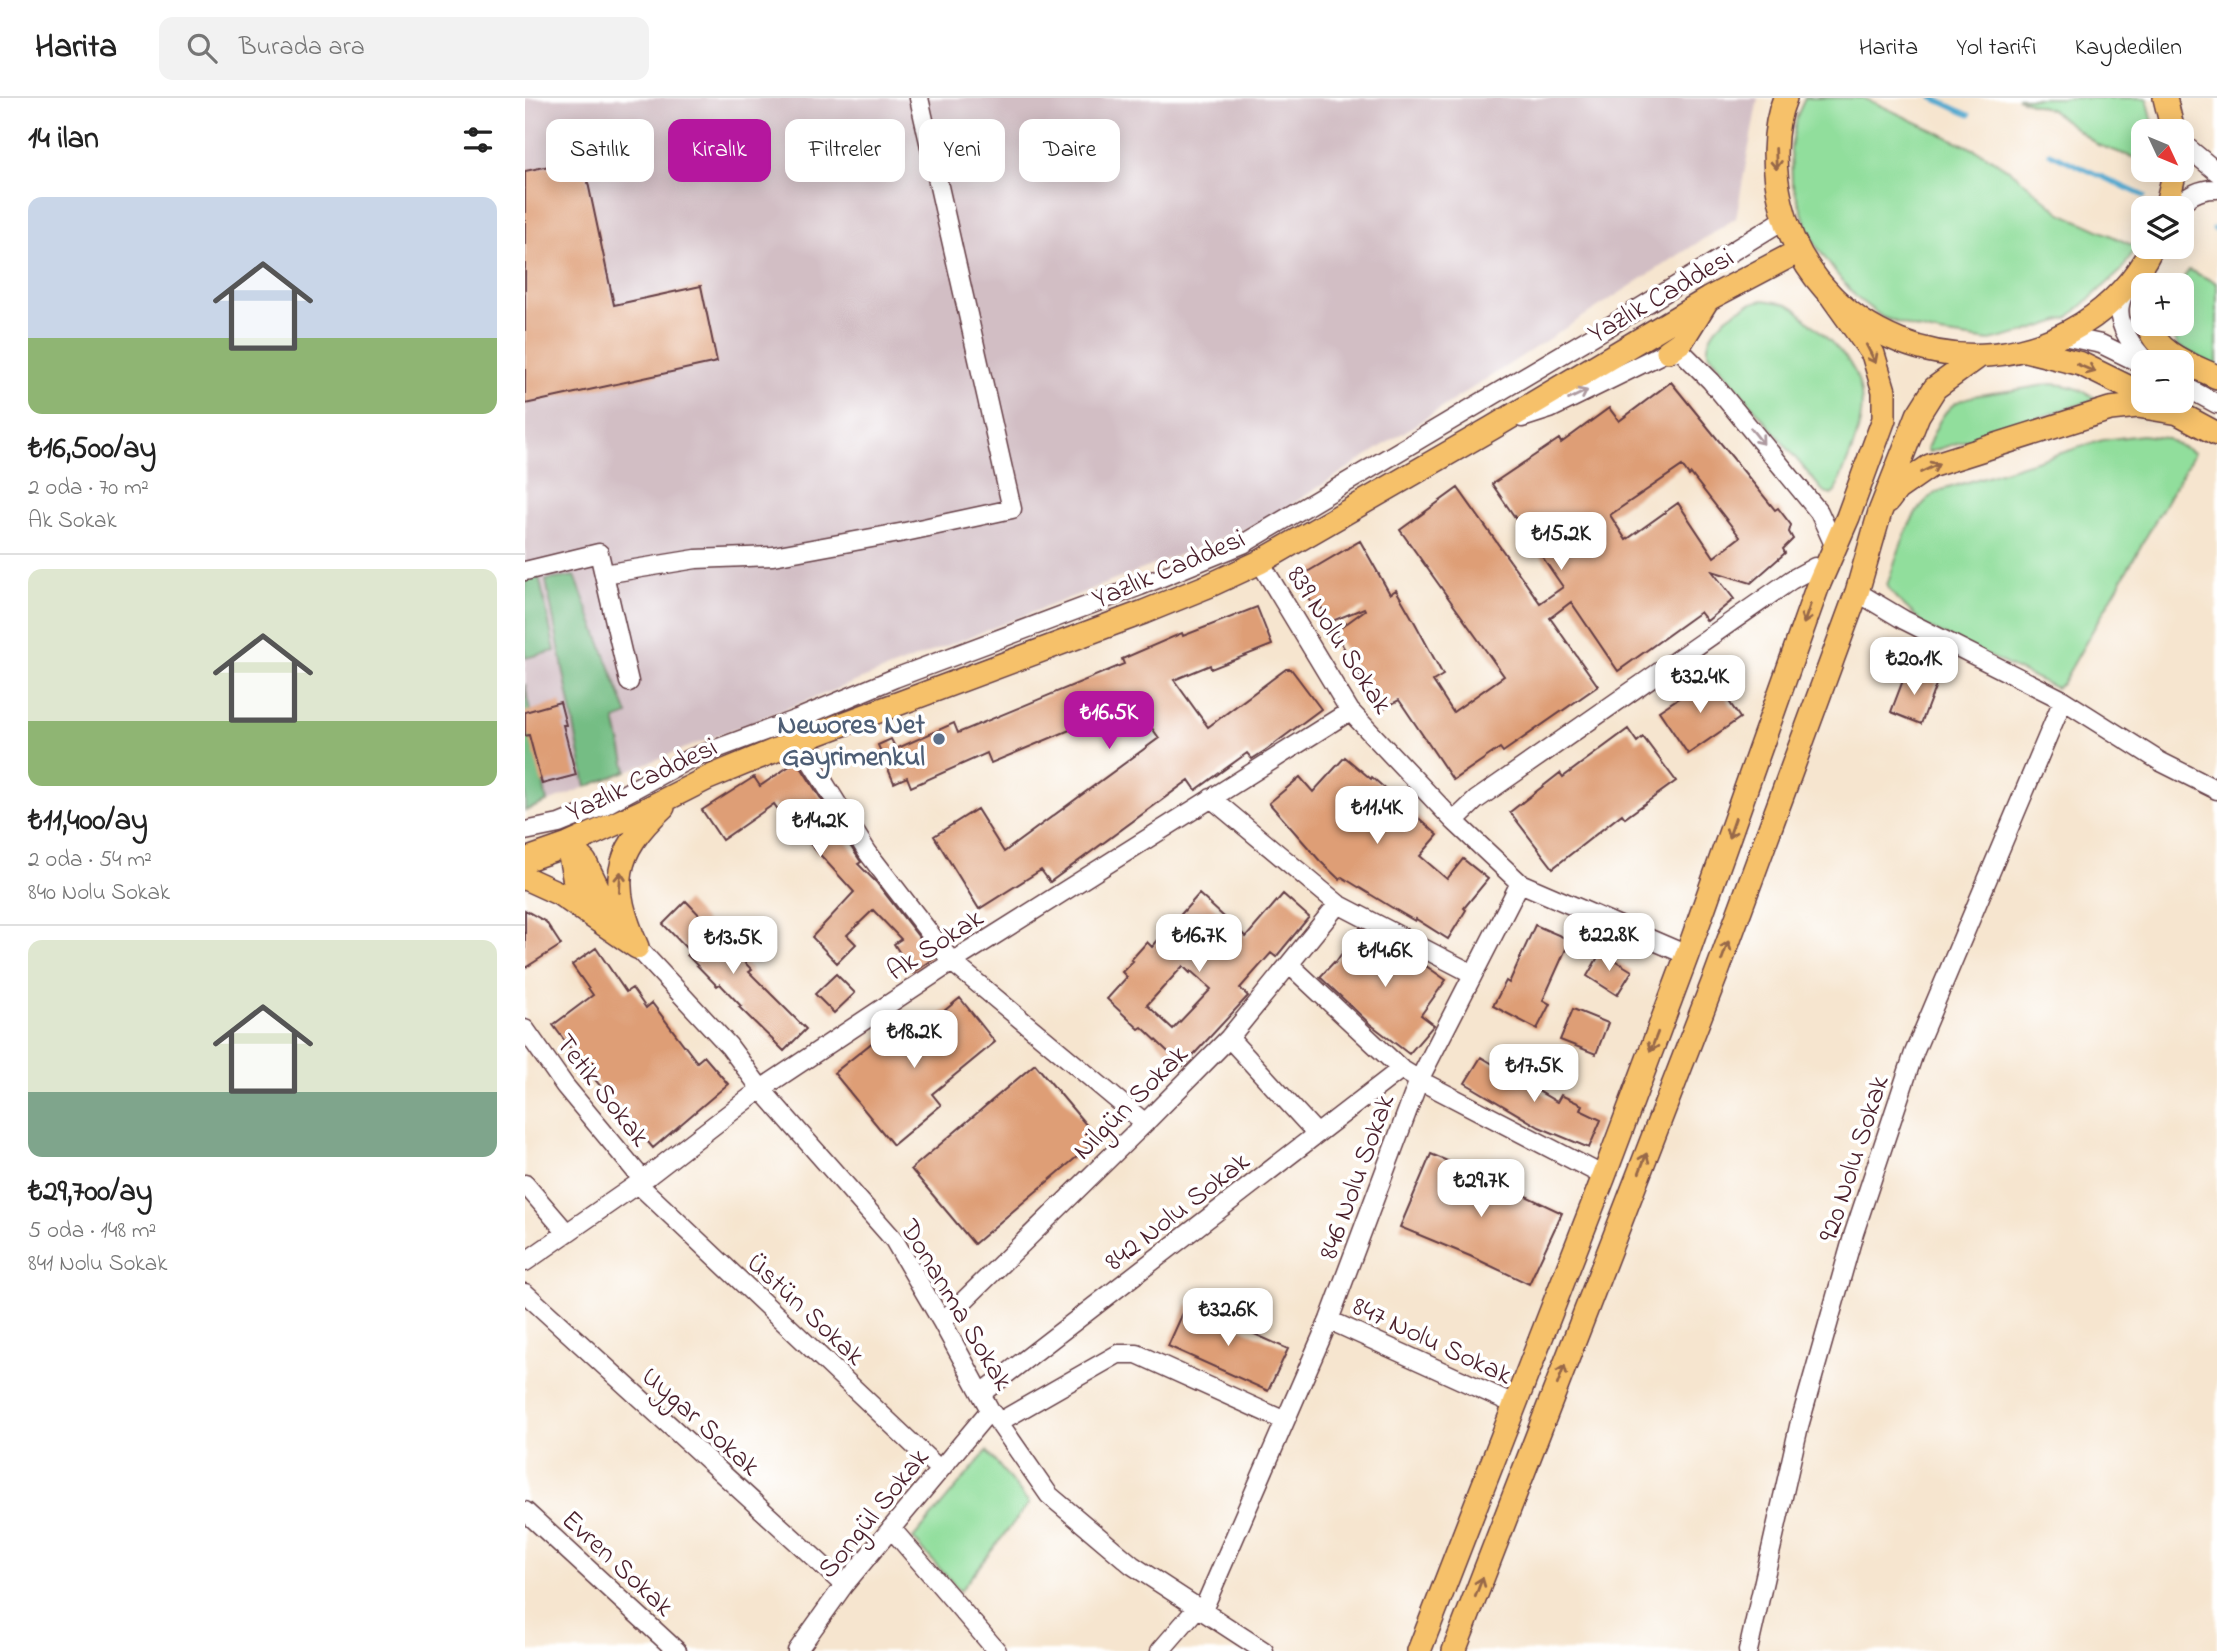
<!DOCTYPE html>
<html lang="tr">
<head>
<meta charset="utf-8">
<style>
	:root { --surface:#fff; --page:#f2f2f2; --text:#222; --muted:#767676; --line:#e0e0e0; --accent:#b5179e }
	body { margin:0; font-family:"Indie Flower",sans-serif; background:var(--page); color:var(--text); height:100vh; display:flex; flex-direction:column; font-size:26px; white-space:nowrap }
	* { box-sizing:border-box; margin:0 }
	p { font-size:23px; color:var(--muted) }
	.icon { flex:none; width:38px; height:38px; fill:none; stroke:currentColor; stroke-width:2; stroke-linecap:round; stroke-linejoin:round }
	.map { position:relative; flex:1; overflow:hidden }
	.sheet { display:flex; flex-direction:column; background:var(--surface); width:525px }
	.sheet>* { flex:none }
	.banner { position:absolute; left:21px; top:21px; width:665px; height:63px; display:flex; gap:14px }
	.needle { width:46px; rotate:134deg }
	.buttons { position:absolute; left:1606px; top:21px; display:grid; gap:14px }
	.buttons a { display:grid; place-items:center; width:63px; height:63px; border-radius:14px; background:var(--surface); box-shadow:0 4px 18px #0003; font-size:35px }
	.price { position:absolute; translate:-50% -60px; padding:0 16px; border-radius:14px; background:#fff; color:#222; font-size:23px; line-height:46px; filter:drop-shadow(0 2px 4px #0008) }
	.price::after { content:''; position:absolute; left:50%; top:42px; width:21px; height:16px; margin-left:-10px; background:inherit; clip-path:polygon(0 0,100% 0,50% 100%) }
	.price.selected { background:var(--accent); color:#fff }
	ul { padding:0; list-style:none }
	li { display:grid; align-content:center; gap:14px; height:371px; padding:0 28px }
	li+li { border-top:2px solid var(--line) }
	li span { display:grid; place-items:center; height:217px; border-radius:14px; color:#555 }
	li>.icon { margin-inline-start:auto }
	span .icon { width:126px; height:126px; fill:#fffc; stroke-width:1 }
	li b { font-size:30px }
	h2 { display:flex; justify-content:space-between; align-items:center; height:84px; padding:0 28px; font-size:30px }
	.chip { padding:0 24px; border-radius:14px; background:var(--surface); box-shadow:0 4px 18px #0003; font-size:24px; line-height:63px }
	.chip.selected { background:var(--accent); color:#fff }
	header { display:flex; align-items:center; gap:42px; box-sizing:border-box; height:98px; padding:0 35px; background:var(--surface); border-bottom:2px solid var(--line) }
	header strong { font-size:33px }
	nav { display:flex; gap:38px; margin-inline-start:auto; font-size:24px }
	.search { width:490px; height:63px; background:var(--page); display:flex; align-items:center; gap:18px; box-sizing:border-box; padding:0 24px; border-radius:14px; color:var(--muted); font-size:26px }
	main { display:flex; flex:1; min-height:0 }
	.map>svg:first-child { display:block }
</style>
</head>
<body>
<header>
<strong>Harita</strong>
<div class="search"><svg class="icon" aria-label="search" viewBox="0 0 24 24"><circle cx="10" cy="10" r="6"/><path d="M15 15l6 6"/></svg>Burada ara</div>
<nav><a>Harita</a><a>Yol tarifi</a><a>Kaydedilen</a></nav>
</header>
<main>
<section class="sheet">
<h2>14 ilan<svg class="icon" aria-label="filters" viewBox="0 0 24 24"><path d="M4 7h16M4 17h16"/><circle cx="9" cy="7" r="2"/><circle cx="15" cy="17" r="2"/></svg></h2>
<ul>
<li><span style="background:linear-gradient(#c9d6e8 65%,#8fb573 0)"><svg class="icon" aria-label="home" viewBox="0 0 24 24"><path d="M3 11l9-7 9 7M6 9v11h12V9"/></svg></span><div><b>₺16,500/ay</b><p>2 oda · 70 m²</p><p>Ak Sokak</p></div></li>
<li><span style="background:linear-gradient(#dfe7d0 70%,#8fb573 0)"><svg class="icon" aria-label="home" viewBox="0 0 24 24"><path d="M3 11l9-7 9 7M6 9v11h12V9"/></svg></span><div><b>₺11,400/ay</b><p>2 oda · 54 m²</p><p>840 Nolu Sokak</p></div></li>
<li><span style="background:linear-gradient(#dfe7d0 70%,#7fa58c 0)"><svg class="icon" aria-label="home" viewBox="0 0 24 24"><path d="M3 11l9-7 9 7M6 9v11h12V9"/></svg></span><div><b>₺29,700/ay</b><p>5 oda · 148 m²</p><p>841 Nolu Sokak</p></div></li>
</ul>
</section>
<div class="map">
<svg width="1692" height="1553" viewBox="0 0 1692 1553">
	<rect width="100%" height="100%" fill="#fff"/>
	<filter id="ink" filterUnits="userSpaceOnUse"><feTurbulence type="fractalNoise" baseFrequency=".0143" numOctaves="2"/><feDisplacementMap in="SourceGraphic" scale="14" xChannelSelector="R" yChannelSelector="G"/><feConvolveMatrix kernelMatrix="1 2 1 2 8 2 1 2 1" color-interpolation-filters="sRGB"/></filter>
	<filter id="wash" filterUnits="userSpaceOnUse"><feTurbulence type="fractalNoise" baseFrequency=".00686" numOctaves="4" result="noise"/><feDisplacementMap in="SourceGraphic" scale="28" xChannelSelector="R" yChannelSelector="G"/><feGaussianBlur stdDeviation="1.57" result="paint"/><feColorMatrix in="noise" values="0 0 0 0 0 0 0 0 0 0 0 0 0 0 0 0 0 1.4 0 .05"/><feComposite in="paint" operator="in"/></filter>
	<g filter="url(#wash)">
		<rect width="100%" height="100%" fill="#f6e5cf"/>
		<path fill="#d2bec4" d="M0,0H1233L1211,120L741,423L0,713Z"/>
		<path fill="#91de9c" stroke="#6e7e64" stroke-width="2" d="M1280,0H1337L1350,5L1459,56L1490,76L1536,115L1611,149L1597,172L1543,220L1497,235L1465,243L1415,236L1388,230L1357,219L1332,200L1310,174L1290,146L1280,123L1267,84L1266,50L1272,18Z
			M1492,0H1622L1630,33H1619V63L1573,47L1526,12Z
			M1664,172L1692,185V269L1653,248L1644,226H1657V187H1653Z
			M1239,202L1263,206L1270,210C1286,226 1312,247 1324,264C1353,306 1326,352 1310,394L1306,397L1297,392L1183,254C1180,229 1217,205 1239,202Z
			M1526,286C1543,286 1557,291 1572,301L1404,354L1402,351C1422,299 1431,300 1483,293C1498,291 1512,288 1526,286Z
			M1617,337L1640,340L1669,355L1537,586L1531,590L1398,527C1387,511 1370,504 1362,487C1374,455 1384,406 1417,392L1578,342Z
			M462,1353L504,1405L435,1493L388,1441Z"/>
		<path fill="#74bd84" stroke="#5f6e58" stroke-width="2" d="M14,478L30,553L0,560V482Z
			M50,478L103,617L90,622L102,673L61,689L21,482Z
			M0,586L22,704L0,713Z"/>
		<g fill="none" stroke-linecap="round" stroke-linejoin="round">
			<path stroke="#52a9cf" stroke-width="5" d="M1408,0L1444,17
				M1525,55L1619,98
				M1689,131L1692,133"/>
		</g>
		<g id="blocks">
			<path fill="#de9e76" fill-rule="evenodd" d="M58,61L89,207L176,188L192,264L0,306V73Z
				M1146,284L1250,412L1253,410L1266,427L1264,434L1268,441L1258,451L1260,455L1226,485L1187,473L1209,501L1182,523L1175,514L1093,573L1046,504L1025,520L1073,588L978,654L975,650L928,682L874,602L854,613L810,534L840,512L839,510L805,524L797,510L791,513L772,480L835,443L865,496L871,492L890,525L918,577L908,583L928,614L979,578L875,432L933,390L1015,505L1038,489L967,386L1034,341L1036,345L1084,310L1094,323ZM1157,368L1164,378L1166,376L1215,439L1189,459L1153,405L1101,442L1085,417Z
				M732,509L747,547L686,571L685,567L649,582L683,629L761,571H766L796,611L741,652L727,661L722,655L671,692L664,682L525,784L516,772L454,811L409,738L452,711L479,754L634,640L609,605L466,665L462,655L386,689L382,679L369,685L353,647L366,641L371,651L429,625L433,635L599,566L597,561L657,535L658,538Z
				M1382,572L1412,584L1396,626L1366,614Z
				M1187,578L1215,620L1163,656L1134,613Z
				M35,604L41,627H38L51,677L17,686L4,637L0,638V614Z
				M1103,631L1112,644L1118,639L1151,683L1100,720L1097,716L1028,770L985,714L1035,675L1038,679Z
				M820,659L846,681L847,679L913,737L895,758L922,781L938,761L963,781L939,810L941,812L923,841L891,821L890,823L866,809L817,779L815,782L795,763L744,705L775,679L788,694Z
				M272,663L300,707L293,711L322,743L336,764L333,766L351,784L410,860L388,875L369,846L376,841L348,812L322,837L331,846L312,865L287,839L329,794L269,728L266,730L249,706L197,742L177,712L229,679L235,688Z
				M674,796L721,839L758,796L784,819L751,859L746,855L715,890L723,898L658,968L617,929L614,931L582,901L602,879L597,874L608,863L606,862L622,844L627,849ZM658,868L665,875L666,873L686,891L648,931L622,907Z
				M161,803L227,872L224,874L281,931L259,953L214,909L216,908L195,886L192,888L162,857L165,854L138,826Z
				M0,812L21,824L36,847L0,870Z
				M1010,827L1045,842L1018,902L1025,906L1012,931L968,908L981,883L984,885Z
				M835,830L877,861L881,854L921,882L896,917L909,927L884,956L845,926L795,879L809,864L810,865Z
				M71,850L101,894L107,890L121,910L127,905L172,964L179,958L203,986L128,1050L60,970L28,927L68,897L47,867Z
				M1076,854L1107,873L1092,897L1062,878Z
				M311,876L330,895L309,915L290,896Z
				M435,900L470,944L407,996L416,1007L368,1047L309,975L358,936L371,952Z
				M1048,911L1083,925L1071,956L1035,942Z
				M956,959L1032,1004L1036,997L1057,1007L1055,1012L1076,1022L1064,1050L1014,1029L940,985Z
				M510,966L573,1041L449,1146L386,1071Z
				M906,1056L967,1082L1037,1115L1004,1186L945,1158L875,1129Z
				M662,1206L763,1251L743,1293L643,1248Z"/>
		</g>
	</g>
	<g filter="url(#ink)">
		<use href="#blocks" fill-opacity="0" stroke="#643d44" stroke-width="2"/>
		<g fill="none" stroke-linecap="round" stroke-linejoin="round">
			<defs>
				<path id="minor" d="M1657,45L1692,74
					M1651,110C1662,98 1675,90 1692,91
					M1601,190C1599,195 1596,201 1595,207C1591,227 1609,251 1622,264
					M1538,238L1576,246L1619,267
					M1657,287L1692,306
					M997,320L1025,311L1143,253L1157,254L1186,283L1294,414L1310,449
					M735,464L825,613L929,723L995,785L1162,857
					M0,473L74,455L104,584
					M79,476L171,461L248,458L380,434L487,411L394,0
					M1332,494L1379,522L1538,602L1636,664L1692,692
					M273,643L343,755L427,864L620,1025
					M686,700L813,806L948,876
					M929,723L951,702L1266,482L1290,469L1299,472
					M0,733L34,726L76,709L164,661L272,621L370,580L615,488L718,446L1100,219L1260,121
					M112,849L204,948L236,991L369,1142L417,1224L465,1312L524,1397L607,1467L739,1553
					M765,867L876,971L894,982L1079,1078
					M0,931L40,988L118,1082
					M704,940L792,1036
					M0,1086L42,1135
					M113,1086L415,1372
					M0,1164L118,1082L236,991L427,864L825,613
					M0,1195L319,1487
					M804,1222L991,1307
					M417,1224L620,1025L704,940L813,806
					M457,1295L876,971
					M474,1324L593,1256H612L760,1323
					M0,1413L152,1553
					M366,1430L472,1553
					M678,1512L804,1222L894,982L995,785
					M272,1553L319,1487L465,1312
					M635,1553L673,1509
					M1223,1553L1274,1328L1329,1135L1389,955L1538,602"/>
				<path id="major" d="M1260,0C1247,32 1248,72 1256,105C1287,239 1441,299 1557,226C1586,208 1612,180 1627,149
					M1640,0L1648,33
					M1641,110L1648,81V72
					M1623,226C1631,256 1667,267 1692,279
					M1500,252L1556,266L1619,297
					M1143,253L1156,244L1181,204
					M1642,309L1692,336
					M1363,403L1372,391L1405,368L1585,311L1613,308L1654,315
					M43,747L50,784L71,813
					M45,749L60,764L82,809
					M0,762L43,747L116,714L183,680L273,643L619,514L683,488L735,464L967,330L1183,201L1272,154
					M0,780L35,796L112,849
					M112,849C85,787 87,756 138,709
					M894,1553L1079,1078L1162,857L1292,490L1323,419L1359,321V293L1348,256L1308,200
					M929,1553L1191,877L1332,494L1355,414L1393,317L1410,290L1453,259"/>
			</defs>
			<use href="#minor" stroke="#643d44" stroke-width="21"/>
			<use href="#major" stroke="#643d44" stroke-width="26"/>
			<use href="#minor" stroke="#fff" stroke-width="18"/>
			<use href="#major" stroke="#f6c16b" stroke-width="23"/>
		</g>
		<defs><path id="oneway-shaft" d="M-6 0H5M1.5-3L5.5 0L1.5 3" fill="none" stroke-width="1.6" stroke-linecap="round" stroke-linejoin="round" transform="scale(1.75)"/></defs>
		<g stroke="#976848">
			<use href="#oneway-shaft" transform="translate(1251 61) rotate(88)"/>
			<use href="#oneway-shaft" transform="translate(1346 256) rotate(63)"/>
			<use href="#oneway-shaft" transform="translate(1561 270) rotate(23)"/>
			<use href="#oneway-shaft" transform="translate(1405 370) rotate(-26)"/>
			<use href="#oneway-shaft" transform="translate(1282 516) rotate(109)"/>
			<use href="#oneway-shaft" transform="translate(1207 730) rotate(109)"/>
			<use href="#oneway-shaft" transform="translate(95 784) rotate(-87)"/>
			<use href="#oneway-shaft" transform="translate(1200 853) rotate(-70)"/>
			<use href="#oneway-shaft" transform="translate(1129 944) rotate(111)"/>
			<use href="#oneway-shaft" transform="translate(1118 1065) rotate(-69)"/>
			<use href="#oneway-shaft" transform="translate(1036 1277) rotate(-69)"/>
			<use href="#oneway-shaft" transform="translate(954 1489) rotate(-69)"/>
		</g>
		<g stroke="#ae9aa0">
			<use href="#oneway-shaft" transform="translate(1053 297) rotate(-26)"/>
			<use href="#oneway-shaft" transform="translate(1232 338) rotate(51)"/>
		</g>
	</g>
	<circle fill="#5c6f8a" stroke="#fff" stroke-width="2.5" cx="414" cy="641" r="7"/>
	<g text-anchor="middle" stroke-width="7" stroke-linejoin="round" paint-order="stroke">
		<g font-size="28" fill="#4a1f2b" stroke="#fff">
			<text transform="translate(1135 196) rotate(-30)" y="10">Yazlık Caddesi</text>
			<text transform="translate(643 469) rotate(-23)" y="10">Yazlık Caddesi</text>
			<text transform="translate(816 541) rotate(57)" y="10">839 Nolu Sokak</text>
			<text transform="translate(116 680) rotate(-25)" y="10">Yazlık Caddesi</text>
			<text transform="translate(409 845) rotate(-33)" y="10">Ak Sokak</text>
			<text transform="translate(79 991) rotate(52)" y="10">Tetik Sokak</text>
			<text transform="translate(604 1003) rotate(-45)" y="10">Nilgün Sokak</text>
			<text transform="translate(1327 1060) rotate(-72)" y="10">920 Nolu Sokak</text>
			<text transform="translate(830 1078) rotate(-70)" y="10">846 Nolu Sokak</text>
			<text transform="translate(651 1112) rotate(-38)" y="10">842 Nolu Sokak</text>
			<text transform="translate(433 1206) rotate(59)" y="10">Donanma Sokak</text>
			<text transform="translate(282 1210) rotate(43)" y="10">Üstün Sokak</text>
			<text transform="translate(908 1241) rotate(25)" y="10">847 Nolu Sokak</text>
			<text transform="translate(177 1322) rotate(42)" y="10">Uygar Sokak</text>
			<text transform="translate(347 1414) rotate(-51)" y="10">Songül Sokak</text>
			<text transform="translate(94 1464) rotate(43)" y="10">Evren Sokak</text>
		</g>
		<g font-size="28" font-weight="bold" fill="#4e5e75" stroke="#fff" text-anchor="end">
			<text x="400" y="635">Newores Net<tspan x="400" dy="32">Gayrimenkul</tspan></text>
		</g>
	</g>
</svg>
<div class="buttons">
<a><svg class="needle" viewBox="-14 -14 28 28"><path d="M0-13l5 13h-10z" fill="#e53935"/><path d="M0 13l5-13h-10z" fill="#767676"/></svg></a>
<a><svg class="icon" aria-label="layers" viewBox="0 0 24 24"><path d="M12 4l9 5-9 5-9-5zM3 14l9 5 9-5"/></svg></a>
<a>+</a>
<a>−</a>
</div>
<b class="price" style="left:1036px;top:474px">₺15.2K</b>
<b class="price" style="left:1389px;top:599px">₺20.1K</b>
<b class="price" style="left:1175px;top:617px">₺32.4K</b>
<b class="price selected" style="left:584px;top:653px">₺16.5K</b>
<b class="price" style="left:852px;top:748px">₺11.4K</b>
<b class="price" style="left:295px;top:761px">₺14.2K</b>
<b class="price" style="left:1084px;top:875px">₺22.8K</b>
<b class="price" style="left:674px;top:876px">₺16.7K</b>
<b class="price" style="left:208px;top:878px">₺13.5K</b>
<b class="price" style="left:860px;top:891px">₺14.6K</b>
<b class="price" style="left:389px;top:972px">₺18.2K</b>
<b class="price" style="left:1009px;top:1006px">₺17.5K</b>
<b class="price" style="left:956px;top:1121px">₺29.7K</b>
<b class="price" style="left:703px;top:1250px">₺32.6K</b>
<div class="banner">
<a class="chip">Satılık</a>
<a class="chip selected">Kiralık</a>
<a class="chip">Filtreler</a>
<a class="chip">Yeni</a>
<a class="chip">Daire</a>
</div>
</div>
</main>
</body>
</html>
